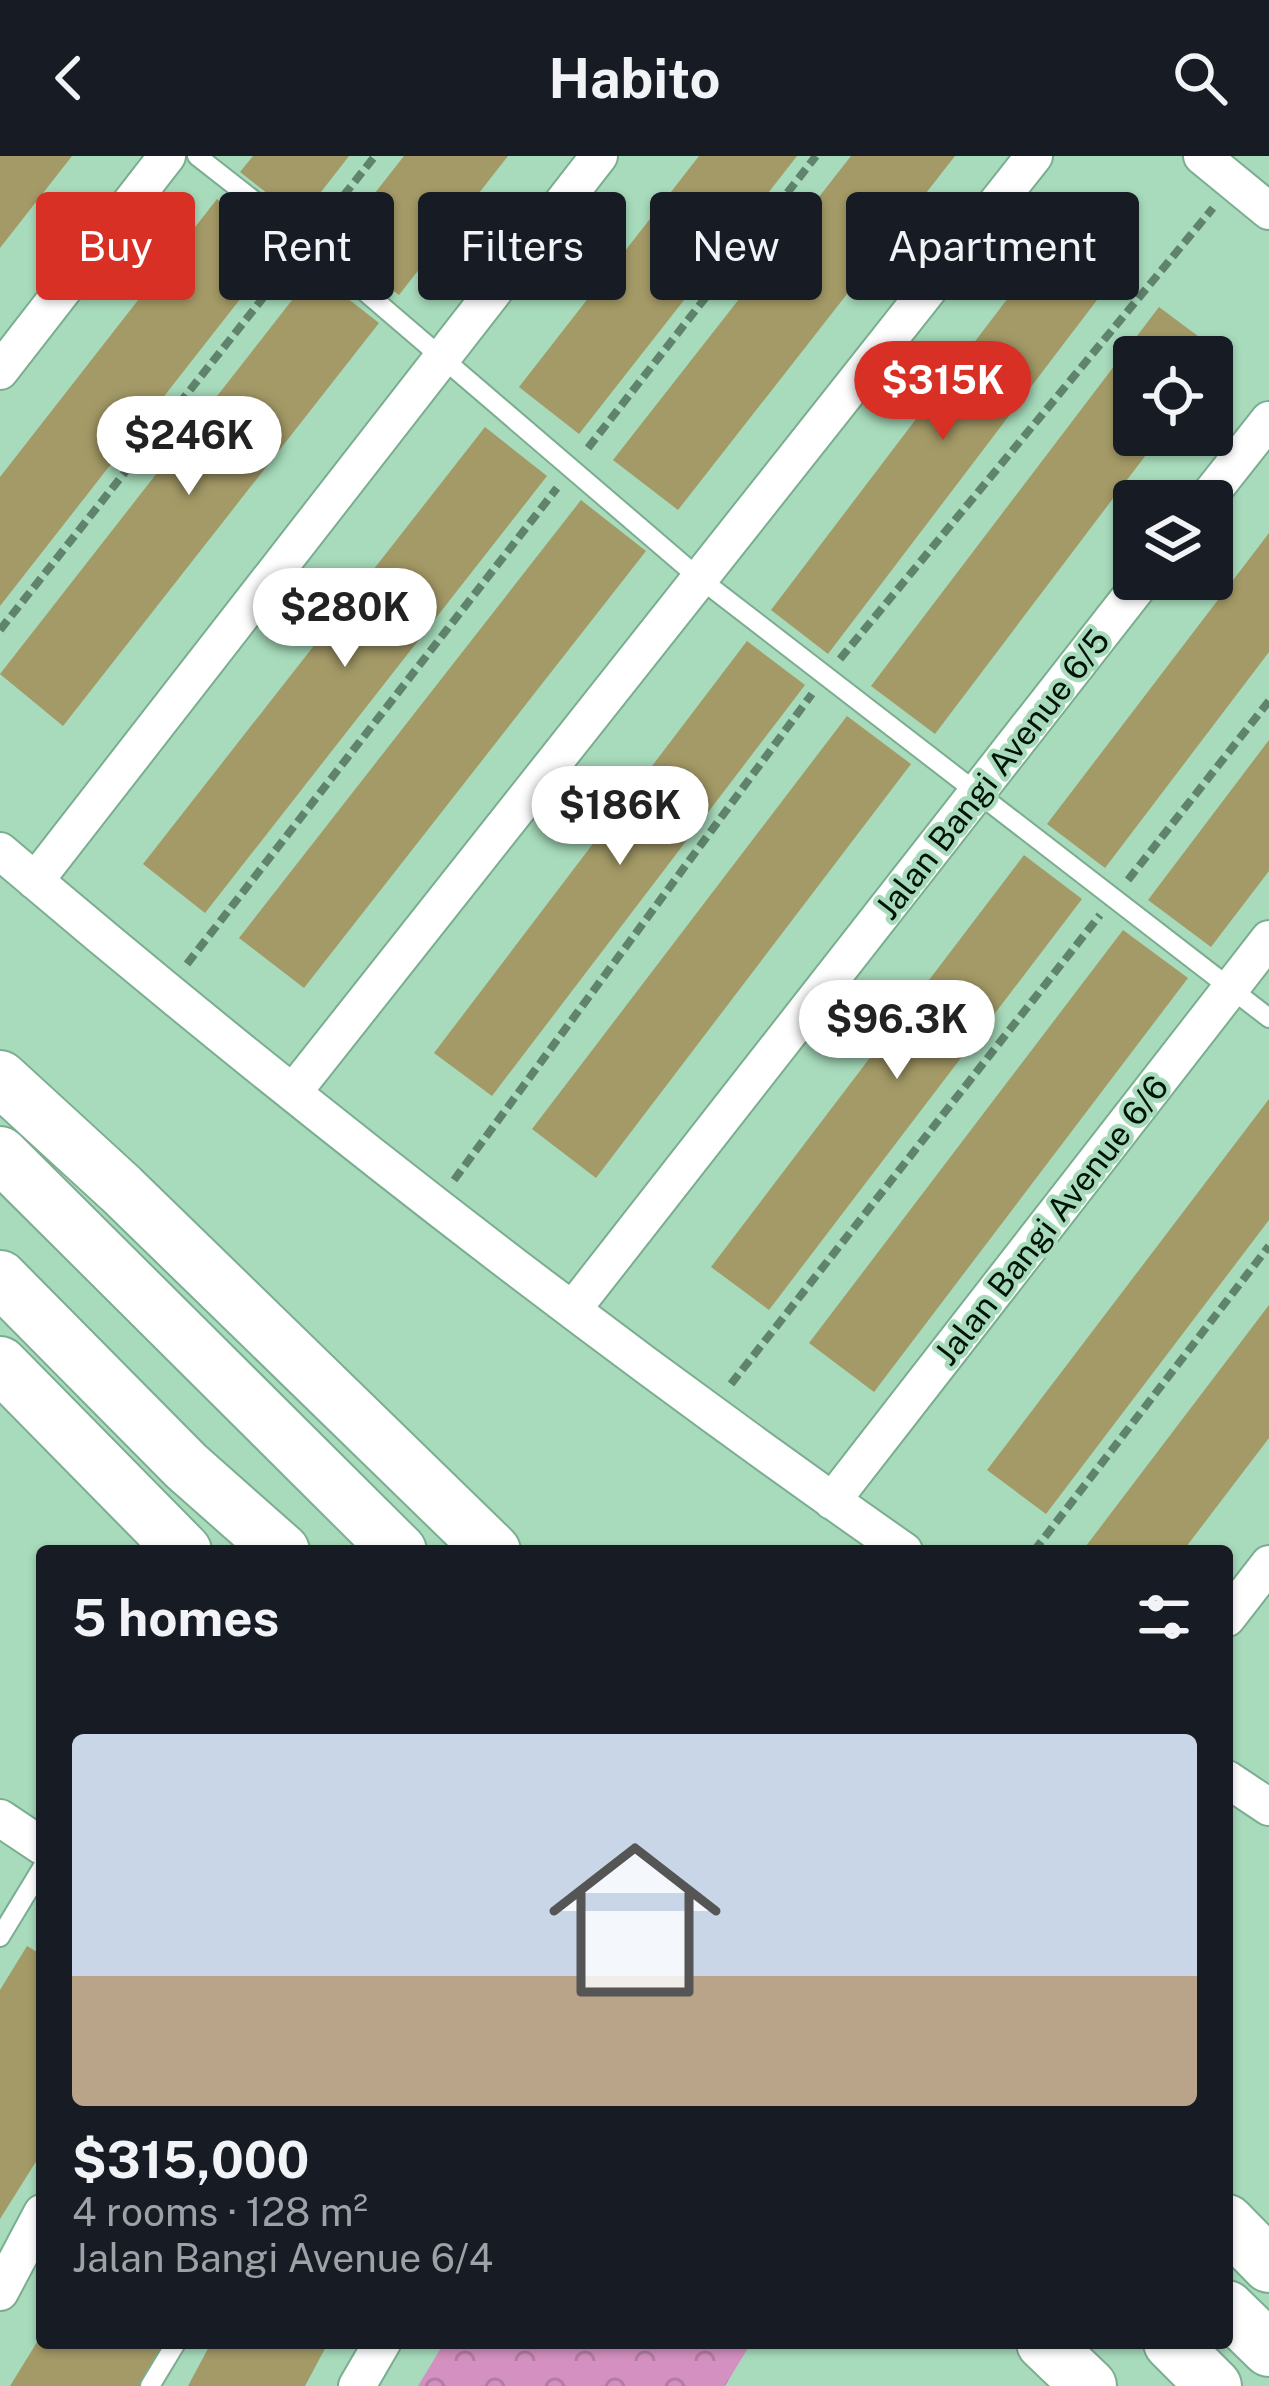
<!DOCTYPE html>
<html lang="en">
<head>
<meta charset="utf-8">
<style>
	:root { --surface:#171b24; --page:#20242c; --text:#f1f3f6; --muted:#9ea1a6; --line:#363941; --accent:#d93025 }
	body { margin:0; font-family:"Public Sans",sans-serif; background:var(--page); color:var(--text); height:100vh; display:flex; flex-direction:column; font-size:45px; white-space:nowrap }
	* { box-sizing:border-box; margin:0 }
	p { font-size:39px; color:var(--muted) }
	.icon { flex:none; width:66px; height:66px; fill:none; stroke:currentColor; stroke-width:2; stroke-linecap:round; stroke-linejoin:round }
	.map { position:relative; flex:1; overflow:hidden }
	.drawer { position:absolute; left:36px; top:1389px; width:1197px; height:804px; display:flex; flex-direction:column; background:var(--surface); border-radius:12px; box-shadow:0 3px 9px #0004 }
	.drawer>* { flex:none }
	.banner { position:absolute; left:36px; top:36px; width:1197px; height:108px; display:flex; gap:24px }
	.tools { position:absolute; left:1113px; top:180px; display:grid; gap:24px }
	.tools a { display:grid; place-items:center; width:120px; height:120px; border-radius:12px; background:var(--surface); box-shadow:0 3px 9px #0004; font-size:60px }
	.price { position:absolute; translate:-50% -102px; padding:0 27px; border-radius:42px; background:#fff; color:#222; font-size:39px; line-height:78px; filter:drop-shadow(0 3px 6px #0008) }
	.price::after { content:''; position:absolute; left:50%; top:72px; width:36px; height:27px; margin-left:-18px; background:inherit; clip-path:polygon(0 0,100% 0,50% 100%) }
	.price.active { background:var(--accent); color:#fff }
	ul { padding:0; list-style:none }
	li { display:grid; align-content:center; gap:24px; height:636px; padding:0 36px }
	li+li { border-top:3px solid var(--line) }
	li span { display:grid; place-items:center; height:372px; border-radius:12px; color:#555 }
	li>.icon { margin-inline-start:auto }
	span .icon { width:216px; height:216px; fill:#fffc; stroke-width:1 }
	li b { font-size:51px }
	h2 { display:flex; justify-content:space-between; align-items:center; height:144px; padding:0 36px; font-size:51px }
	.tag { padding:0 42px; border-radius:12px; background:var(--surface); box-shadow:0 3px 9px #0004; font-size:42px; line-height:108px }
	.tag.active { background:var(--accent); color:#fff }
	header { display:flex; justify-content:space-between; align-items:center; height:156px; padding:0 36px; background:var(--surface); font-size:54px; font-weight:700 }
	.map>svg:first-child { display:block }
</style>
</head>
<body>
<header><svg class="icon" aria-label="back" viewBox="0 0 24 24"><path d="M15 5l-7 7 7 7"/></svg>Habito<svg class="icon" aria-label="search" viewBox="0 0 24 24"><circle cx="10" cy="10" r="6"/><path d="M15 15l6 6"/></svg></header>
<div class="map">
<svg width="1269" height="2230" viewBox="0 0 1269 2230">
	<defs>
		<pattern id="park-crowns" width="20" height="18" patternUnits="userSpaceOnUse" patternTransform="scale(3)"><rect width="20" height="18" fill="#d490c1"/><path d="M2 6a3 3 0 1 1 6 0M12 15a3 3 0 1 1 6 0" fill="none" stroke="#b47ba4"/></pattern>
	</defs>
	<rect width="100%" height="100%" fill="#a7dbbb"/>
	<path fill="url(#park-crowns)" d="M444,2187H751L725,2230H418Z"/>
	<path fill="#a49a67" d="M0,0H72L0,92Z
		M253,0H349L300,63L240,16Z
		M404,0H508L399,139L334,89Z
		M699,0H797L579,278L519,231Z
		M851,0H955L678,354L613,304Z
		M217,43L280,92L0,450V321Z
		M1058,76L1116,119L828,498L771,454Z
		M314,116L379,167L63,570L0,518Z
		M1159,151L1222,198L1212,212V201H1134V279H1161L935,578L871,530Z
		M485,271L547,320L205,757L143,708Z
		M581,344L646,395L304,832L239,782Z
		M1269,377V496L1105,712L1047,668Z
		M747,485L805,529L492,940L434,897Z
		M847,560L911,608L596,1022L532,973Z
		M1269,584V715L1211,791L1148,744Z
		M1024,699L1082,743L769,1154L711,1111Z
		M1123,774L1188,822L874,1236L809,1187Z
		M1269,943V1064L1046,1358L987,1314Z
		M1269,1149V1282L1183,1395H1092L1086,1390Z
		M27,1790L42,1799V1996L0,2063V1834Z
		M42,2178V2187H165L139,2230H10Z
		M211,2187H328L305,2230H188Z"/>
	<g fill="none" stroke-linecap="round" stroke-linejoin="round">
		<defs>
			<path id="service" d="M197,0L307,86L699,422L1269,862
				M0,1781L42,1712
				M150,2230L176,2187"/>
			<path id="minor" d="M1202,0L1269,55
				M0,215L167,0
				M1205,345L1269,264
				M0,695C290,942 592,1177 904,1395
				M35,725L599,0
				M294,935L1034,0
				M573,1153L1144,423
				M832,1345L1269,783
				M1227,1462L1269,1408
				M1227,1623L1269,1651
				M0,1662L42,1690
				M0,2136L42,2057
				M357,2230L382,2187"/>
			<path id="secondary" d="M0,922L121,1033L493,1395
				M0,998L399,1395
				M0,1122L186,1310L282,1395
				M0,1208L184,1395
				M1227,2066L1269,2109
				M1227,2152L1269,2193
				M1044,2187L1089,2230
				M1171,2187L1214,2230"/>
		</defs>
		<use href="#service" stroke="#7bae90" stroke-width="22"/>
		<use href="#minor" stroke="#7bae90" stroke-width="40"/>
		<use href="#secondary" stroke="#7bae90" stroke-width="58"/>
		<path stroke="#5f836d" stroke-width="8" stroke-dasharray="12 6" stroke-linecap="butt" d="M321,68L375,0
			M588,292L816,0
			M0,474L293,104
			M840,503L1213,52
			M1128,724L1269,545
			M187,808L557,332
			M454,1024L812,538
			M731,1228L1100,759
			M1034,1395L1269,1090"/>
		<use href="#service" stroke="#fff" stroke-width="18"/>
		<use href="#minor" stroke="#fff" stroke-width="36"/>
		<use href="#secondary" stroke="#fff" stroke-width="54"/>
	</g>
	<g text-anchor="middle" stroke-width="9" stroke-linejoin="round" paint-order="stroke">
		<g font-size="33" fill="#021309" stroke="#a7dbbb">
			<text transform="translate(992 618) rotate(-52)" y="12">Jalan Bangi Avenue 6/5</text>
			<text transform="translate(1051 1064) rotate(-52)" y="12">Jalan Bangi Avenue 6/6</text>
		</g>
	</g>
</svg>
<div class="tools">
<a><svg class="icon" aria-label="locate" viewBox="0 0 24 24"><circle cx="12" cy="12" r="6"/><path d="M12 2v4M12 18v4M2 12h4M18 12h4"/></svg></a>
<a><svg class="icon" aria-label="layers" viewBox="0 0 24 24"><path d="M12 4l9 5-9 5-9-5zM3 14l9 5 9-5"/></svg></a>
</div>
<b class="price active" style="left:943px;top:287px">$315K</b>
<b class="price" style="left:189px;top:342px">$246K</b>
<b class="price" style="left:345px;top:514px">$280K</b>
<b class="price" style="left:620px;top:712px">$186K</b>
<b class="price" style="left:897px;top:926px">$96.3K</b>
<div class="banner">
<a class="tag active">Buy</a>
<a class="tag">Rent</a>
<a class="tag">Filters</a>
<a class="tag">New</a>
<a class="tag">Apartment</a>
</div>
<section class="drawer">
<h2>5 homes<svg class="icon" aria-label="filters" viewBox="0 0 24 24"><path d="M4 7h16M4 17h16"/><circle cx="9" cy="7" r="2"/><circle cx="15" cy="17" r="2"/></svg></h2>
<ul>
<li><span style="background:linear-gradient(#c9d6e8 65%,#b9a48a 0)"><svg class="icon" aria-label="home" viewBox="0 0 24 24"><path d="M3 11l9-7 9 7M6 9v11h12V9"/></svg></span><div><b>$315,000</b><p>4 rooms · 128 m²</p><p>Jalan Bangi Avenue 6/4</p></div></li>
</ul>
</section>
</div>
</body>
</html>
